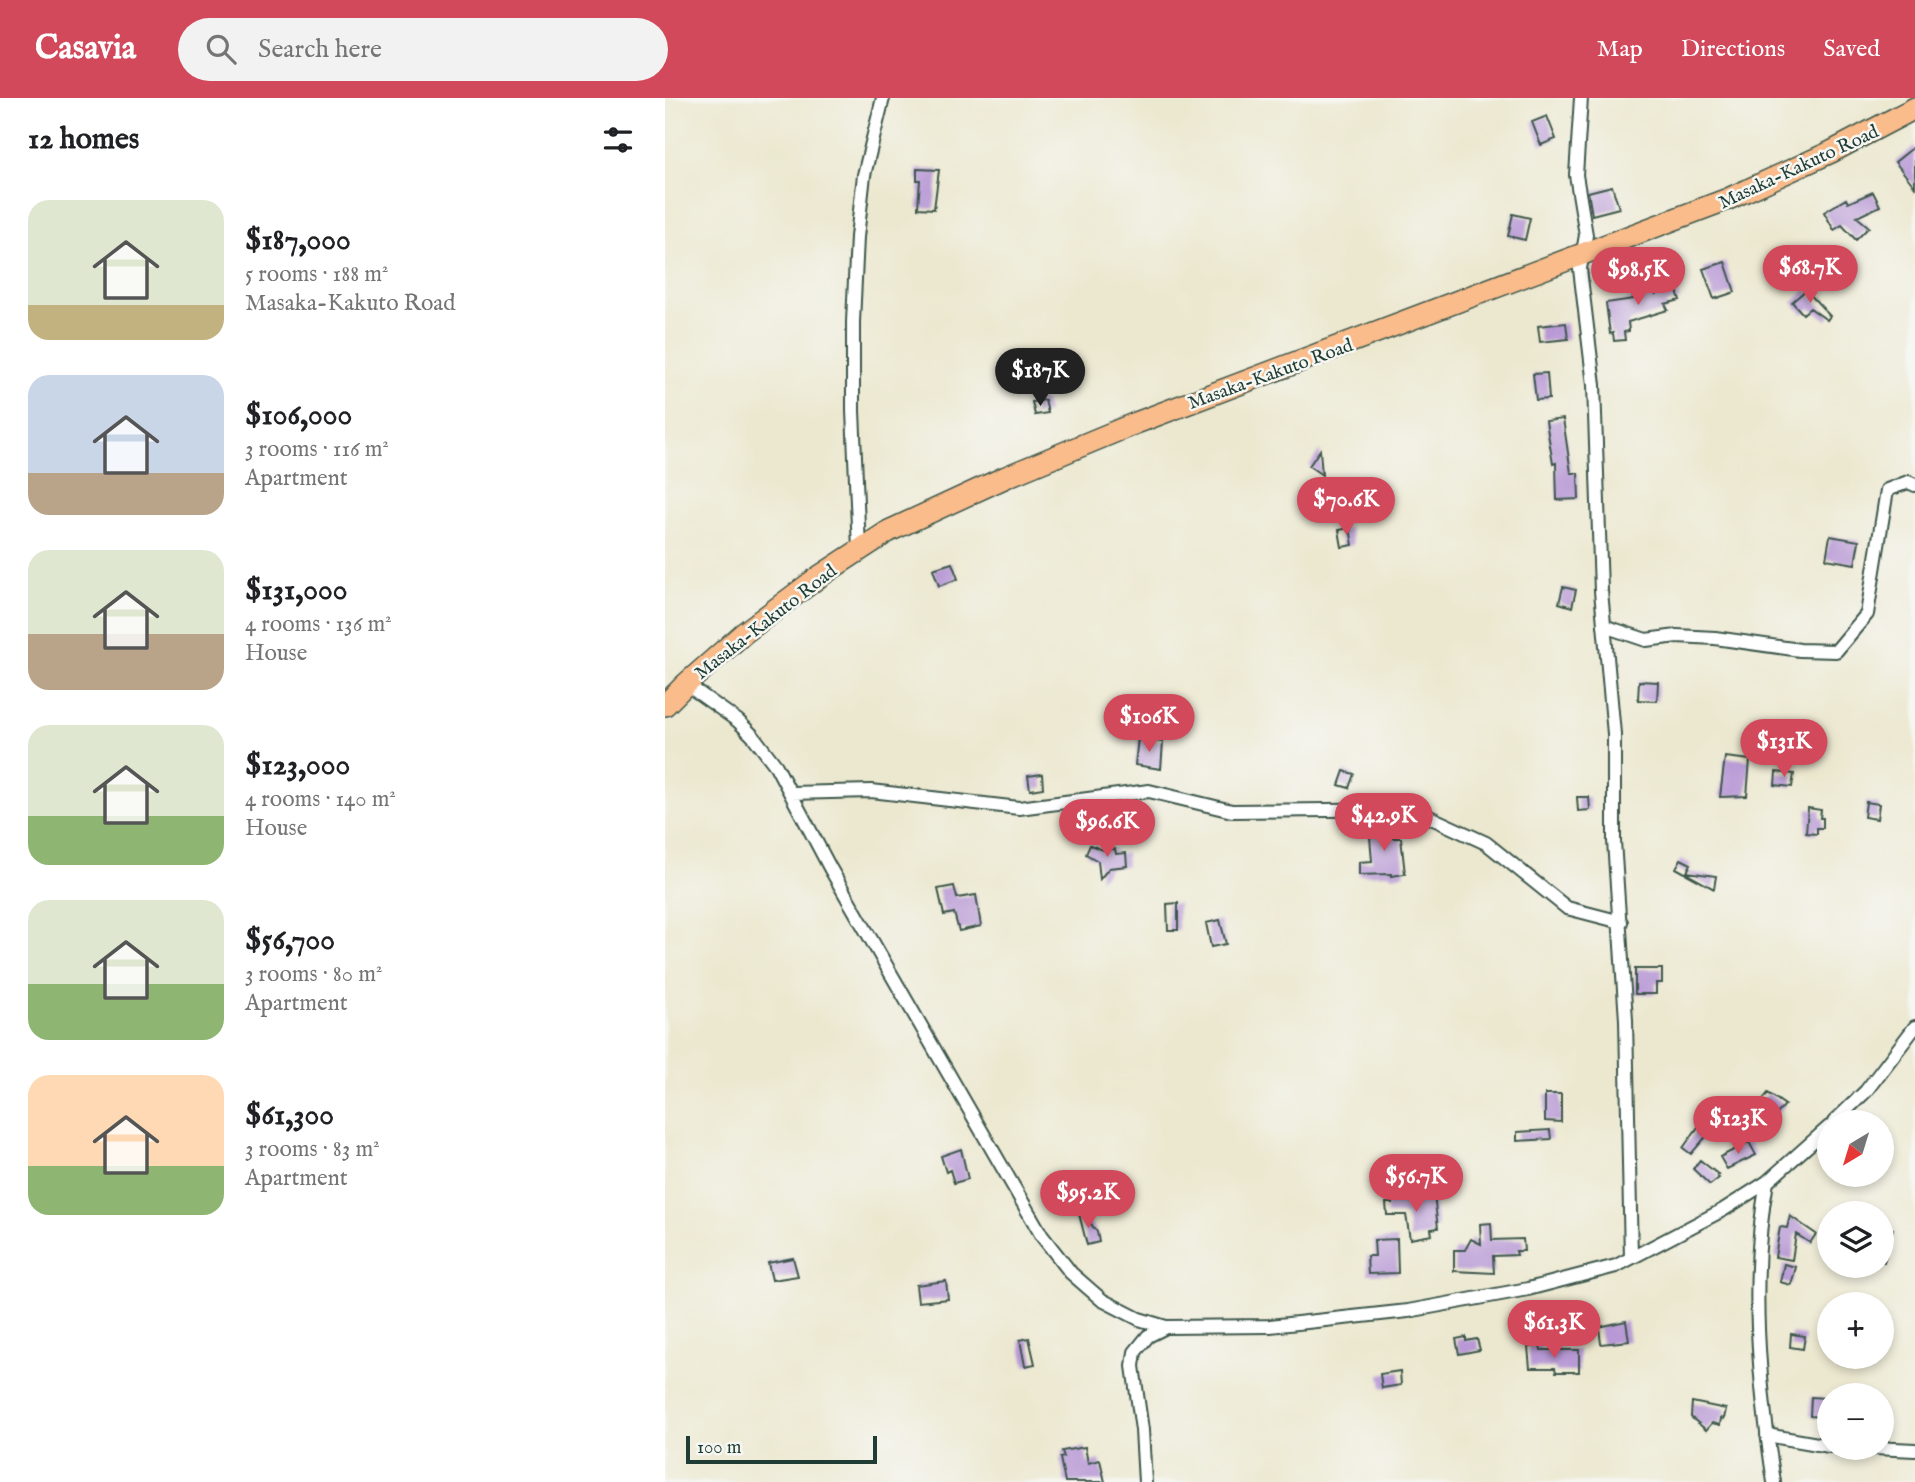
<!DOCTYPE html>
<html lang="en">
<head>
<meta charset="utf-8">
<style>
	:root { --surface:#fff; --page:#f2f2f2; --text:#202124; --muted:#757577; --accent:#d1495b }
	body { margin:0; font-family:"IM FELL English",serif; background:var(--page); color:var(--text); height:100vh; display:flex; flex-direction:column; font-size:26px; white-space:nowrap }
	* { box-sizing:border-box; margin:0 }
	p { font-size:23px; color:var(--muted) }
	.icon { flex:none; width:38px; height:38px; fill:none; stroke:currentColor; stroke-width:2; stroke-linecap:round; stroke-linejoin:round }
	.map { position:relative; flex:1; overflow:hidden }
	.panel { display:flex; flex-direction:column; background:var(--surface); width:665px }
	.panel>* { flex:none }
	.needle { width:46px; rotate:218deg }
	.fabs { position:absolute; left:1152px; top:1012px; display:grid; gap:14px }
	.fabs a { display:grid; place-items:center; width:77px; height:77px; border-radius:50%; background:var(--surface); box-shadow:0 4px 10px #0003; font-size:35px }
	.scale { position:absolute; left:21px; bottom:18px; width:191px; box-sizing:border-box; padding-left:7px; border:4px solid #1f3d34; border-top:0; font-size:19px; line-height:24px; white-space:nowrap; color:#1f3d34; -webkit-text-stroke:5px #f6f6f2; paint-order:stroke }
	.price { position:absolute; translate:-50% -60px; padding:0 16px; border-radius:24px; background:var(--accent); color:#fff; font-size:23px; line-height:46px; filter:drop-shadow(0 2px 4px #0008) }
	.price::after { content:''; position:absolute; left:50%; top:42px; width:21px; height:16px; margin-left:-10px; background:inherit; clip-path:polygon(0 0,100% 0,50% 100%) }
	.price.active { background:#222; color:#fff }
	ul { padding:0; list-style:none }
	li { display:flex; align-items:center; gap:21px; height:175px; padding:0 28px }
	li span { display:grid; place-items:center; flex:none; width:196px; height:140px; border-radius:21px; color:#555 }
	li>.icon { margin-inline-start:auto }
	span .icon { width:84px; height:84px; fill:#fffc; stroke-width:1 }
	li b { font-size:30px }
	h2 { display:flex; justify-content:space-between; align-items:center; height:84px; padding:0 28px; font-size:30px }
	header { display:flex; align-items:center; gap:42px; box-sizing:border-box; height:98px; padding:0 35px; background:var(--accent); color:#fff }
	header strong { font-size:33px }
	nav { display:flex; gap:38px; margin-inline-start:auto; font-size:24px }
	.search { width:490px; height:63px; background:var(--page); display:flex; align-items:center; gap:18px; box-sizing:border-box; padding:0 24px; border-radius:38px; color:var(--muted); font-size:26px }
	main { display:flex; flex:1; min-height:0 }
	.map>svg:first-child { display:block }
</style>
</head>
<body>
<header>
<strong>Casavia</strong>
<div class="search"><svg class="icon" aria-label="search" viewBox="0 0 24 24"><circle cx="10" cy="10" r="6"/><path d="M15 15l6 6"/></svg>Search here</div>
<nav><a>Map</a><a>Directions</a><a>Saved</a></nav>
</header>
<main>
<section class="panel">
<h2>12 homes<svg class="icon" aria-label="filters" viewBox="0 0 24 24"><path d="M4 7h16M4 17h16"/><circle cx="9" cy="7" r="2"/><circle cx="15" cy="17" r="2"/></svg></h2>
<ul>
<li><span style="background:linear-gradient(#dfe7d0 75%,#c2b280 0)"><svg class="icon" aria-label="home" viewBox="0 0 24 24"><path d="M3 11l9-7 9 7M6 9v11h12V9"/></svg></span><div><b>$187,000</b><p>5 rooms · 188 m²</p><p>Masaka-Kakuto Road</p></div></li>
<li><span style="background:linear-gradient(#c9d6e8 70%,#b9a48a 0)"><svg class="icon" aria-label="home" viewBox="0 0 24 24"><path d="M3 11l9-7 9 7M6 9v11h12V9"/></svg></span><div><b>$106,000</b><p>3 rooms · 116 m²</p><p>Apartment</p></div></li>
<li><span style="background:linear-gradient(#dfe7d0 60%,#b9a48a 0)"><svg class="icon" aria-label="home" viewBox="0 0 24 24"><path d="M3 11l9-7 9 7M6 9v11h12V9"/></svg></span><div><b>$131,000</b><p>4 rooms · 136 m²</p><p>House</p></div></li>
<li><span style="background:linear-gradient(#dfe7d0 65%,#8fb573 0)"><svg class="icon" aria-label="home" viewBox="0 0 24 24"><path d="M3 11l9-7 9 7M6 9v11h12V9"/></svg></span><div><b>$123,000</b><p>4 rooms · 140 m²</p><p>House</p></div></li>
<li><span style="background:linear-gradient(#dfe7d0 60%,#8fb573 0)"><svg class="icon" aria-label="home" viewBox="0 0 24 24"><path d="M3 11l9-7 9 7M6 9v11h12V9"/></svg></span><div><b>$56,700</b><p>3 rooms · 80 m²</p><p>Apartment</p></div></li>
<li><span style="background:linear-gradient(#ffd9b3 65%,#8fb573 0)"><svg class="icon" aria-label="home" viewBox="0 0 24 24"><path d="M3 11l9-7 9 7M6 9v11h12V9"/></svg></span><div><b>$61,300</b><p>3 rooms · 83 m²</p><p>Apartment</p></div></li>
</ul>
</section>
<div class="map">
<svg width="1250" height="1384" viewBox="0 0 1250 1384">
	<rect width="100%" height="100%" fill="#f6f6f2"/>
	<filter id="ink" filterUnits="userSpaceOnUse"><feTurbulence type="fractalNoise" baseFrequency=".0143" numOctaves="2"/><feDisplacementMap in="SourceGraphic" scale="14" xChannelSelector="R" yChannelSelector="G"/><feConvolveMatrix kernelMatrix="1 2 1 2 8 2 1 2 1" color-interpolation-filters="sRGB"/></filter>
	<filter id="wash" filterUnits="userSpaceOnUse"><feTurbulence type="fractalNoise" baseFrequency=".00686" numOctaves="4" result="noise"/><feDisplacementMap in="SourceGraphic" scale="28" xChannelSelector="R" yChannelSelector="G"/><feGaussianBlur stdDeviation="1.57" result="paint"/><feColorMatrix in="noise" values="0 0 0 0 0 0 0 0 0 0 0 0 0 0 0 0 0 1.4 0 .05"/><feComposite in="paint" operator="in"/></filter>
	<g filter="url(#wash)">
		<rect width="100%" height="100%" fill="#ece8d0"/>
		<g id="blocks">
			<path fill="#b899d5" d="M882,18L891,41L876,47L867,24Z
				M1250,48V89L1230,64Z
				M252,71L274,72L269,111L253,110L255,82H252Z
				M947,88L954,110L927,117L923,94Z
				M1208,94L1215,108L1192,119L1204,129L1191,142L1177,127L1169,132L1159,114L1181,101L1183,105Z
				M848,116L865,120L860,142L843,138Z
				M1060,164L1070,194L1049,201L1038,171Z
				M984,180L990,196L1011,190L1015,202L1000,206L1003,212L963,224L964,233L959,234L960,242L949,243L948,235L945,236L941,205L969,201L964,187Z
				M1141,192L1165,218L1162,222L1145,210L1138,216L1127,204Z
				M901,225L903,241L875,244L873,228Z
				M882,275L884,301L871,302L868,276Z
				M380,302L383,315L370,317L367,304Z
				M898,321L906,375H913L914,401L892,402L891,365L888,366L881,323Z
				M655,352L657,377L644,368Z
				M667,398H679L680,415L668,416Z
				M685,430L688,447L677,449L674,432Z
				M1165,438L1194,443L1190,466L1161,461Z
				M287,465L293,481L274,488L268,471Z
				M898,489L911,492L907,509L894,505Z
				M974,583L993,584L992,603L973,602Z
				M473,640L498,644L496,671L470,667Z
				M1060,659L1085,662L1082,698L1055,699Z
				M679,673L689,676L684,690L674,687Z
				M1111,674L1129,676L1127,689L1110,687Z
				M377,676L378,690L365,692L363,678Z
				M912,699H924L925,712L913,713Z
				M1201,704L1214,706L1212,721L1199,719Z
				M1143,710L1156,712L1155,720H1158V730H1152V736L1141,735Z
				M725,725L726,740H736L740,776L726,778V776L694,777V764L707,763L704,727Z
				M425,747L438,752L450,751L451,756L461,755L462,768L444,770L435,781L433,763L421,756Z
				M1016,761L1026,766L1022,774L1051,778L1049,791L1011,770Z
				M289,788L292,800L311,797L316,828L294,833L289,815L279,817L273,791Z
				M513,805V832H503L502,806Z
				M555,822L561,846L546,849L541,825Z
				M970,871H997V885H991V896H970Z
				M1103,995L1120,1007L1112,1016L1096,1004Z
				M880,996H896V1024L880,1023Z
				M1038,1022L1046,1029V1033L1026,1056L1018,1050Z
				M885,1032L886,1041L852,1043V1034Z
				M1084,1044L1091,1057L1062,1071L1055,1059Z
				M296,1051L303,1081L289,1085L285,1072L281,1074L276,1058Z
				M1035,1062L1054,1077L1052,1078L1054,1080L1045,1087L1028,1071Z
				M769,1097L773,1130L766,1131L767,1137L745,1141L741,1117H722L721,1105H727L726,1100Z
				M412,1108L432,1134L434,1144L422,1147Z
				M1125,1118L1151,1136L1145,1145L1131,1136L1127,1162L1110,1159L1115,1129L1122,1130Z
				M826,1125L827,1142L858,1141L859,1153H851L852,1157L828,1158L829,1175L789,1173V1152H800L806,1141L816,1146L815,1126Z
				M1216,1128L1228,1131L1219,1164L1216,1163Z
				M732,1141L733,1175L703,1176L702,1158H710L709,1142Z
				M128,1160L133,1178L107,1182L103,1165Z
				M1119,1166L1131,1169L1126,1187L1115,1184Z
				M281,1183L283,1201L253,1204L251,1187Z
				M961,1223L964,1243L936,1246L934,1229Z
				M1126,1236L1140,1238L1138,1251L1125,1249Z
				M801,1239V1243L812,1241L815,1252L794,1256L791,1241Z
				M364,1240L370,1266L360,1268L355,1242Z
				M875,1248L876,1252H914V1274H891L890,1270H865L863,1249Z
				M735,1273L736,1287L717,1290L715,1276Z
				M1146,1299L1159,1300L1157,1319L1145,1318Z
				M1027,1304L1061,1311L1059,1321L1056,1320L1055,1327L1047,1325L1041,1332L1026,1319Z
				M420,1349L423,1365L435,1362L440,1384H400L395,1360L399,1359L397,1353Z"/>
		</g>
	</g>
	<g filter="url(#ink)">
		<use href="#blocks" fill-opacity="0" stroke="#3e574b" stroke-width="2"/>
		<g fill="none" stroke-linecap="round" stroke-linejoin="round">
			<defs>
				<path id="minor" d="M916,0L911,77L921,137L915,171L929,287L936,493L949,636V743L961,922L966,1160
					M194,451L188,313V224L192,139L199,77L218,0
					M939,528L981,542L1012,538L1050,540L1135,552L1171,553L1202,516L1222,392L1243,384L1250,387
					M21,586L73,623L88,638L111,668L165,770L377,1138L406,1175L437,1202L474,1221L501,1229L605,1228L743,1213L863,1191L951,1168L1058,1112L1102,1084L1164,1029
					M126,695L206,693L354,710L484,693L567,713L747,711L821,745L902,810L956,824
					M1169,1024L1201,993L1250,929
					M1102,1084C1084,1182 1094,1286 1109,1384
					M1102,1337L1164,1348
					M1189,1349L1250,1352
					M480,1384L477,1332L468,1268L470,1254L483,1238L501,1229"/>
				<path id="trunk" d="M0,607L21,586L79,535L155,478L224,433L341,379L471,325L1063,101L1166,54L1250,10"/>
			</defs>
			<use href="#minor" stroke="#3e574b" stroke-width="16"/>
			<use href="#trunk" stroke="#3e574b" stroke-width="24"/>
			<use href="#minor" stroke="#fff" stroke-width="12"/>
			<use href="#trunk" stroke="#fabc8b" stroke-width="21"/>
		</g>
	</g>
	<g text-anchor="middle" stroke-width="5" stroke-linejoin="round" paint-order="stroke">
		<g font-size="19" fill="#1f3d34" stroke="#f6f6f2">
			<text transform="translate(1133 68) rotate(-25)" y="7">Masaka-Kakuto Road</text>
			<text transform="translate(605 275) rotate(-20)" y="7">Masaka-Kakuto Road</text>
			<text transform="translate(100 523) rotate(-38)" y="7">Masaka-Kakuto Road</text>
		</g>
	</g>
</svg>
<div class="fabs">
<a><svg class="needle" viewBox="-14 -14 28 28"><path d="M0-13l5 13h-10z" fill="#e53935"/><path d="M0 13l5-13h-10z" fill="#757577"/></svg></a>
<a><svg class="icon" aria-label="layers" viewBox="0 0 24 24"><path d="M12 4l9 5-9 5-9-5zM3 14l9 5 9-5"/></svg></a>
<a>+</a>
<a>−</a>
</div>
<div class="scale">100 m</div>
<b class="price" style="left:1145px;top:207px">$68.7K</b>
<b class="price" style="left:973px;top:209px">$98.5K</b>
<b class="price active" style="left:375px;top:310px">$187K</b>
<b class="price" style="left:681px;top:439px">$70.6K</b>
<b class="price" style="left:484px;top:656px">$106K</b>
<b class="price" style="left:1119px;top:681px">$131K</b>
<b class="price" style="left:719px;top:755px">$42.9K</b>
<b class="price" style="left:442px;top:761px">$96.6K</b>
<b class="price" style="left:1073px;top:1058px">$123K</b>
<b class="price" style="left:751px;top:1116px">$56.7K</b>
<b class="price" style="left:423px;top:1132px">$95.2K</b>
<b class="price" style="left:889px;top:1262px">$61.3K</b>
</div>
</main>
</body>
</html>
